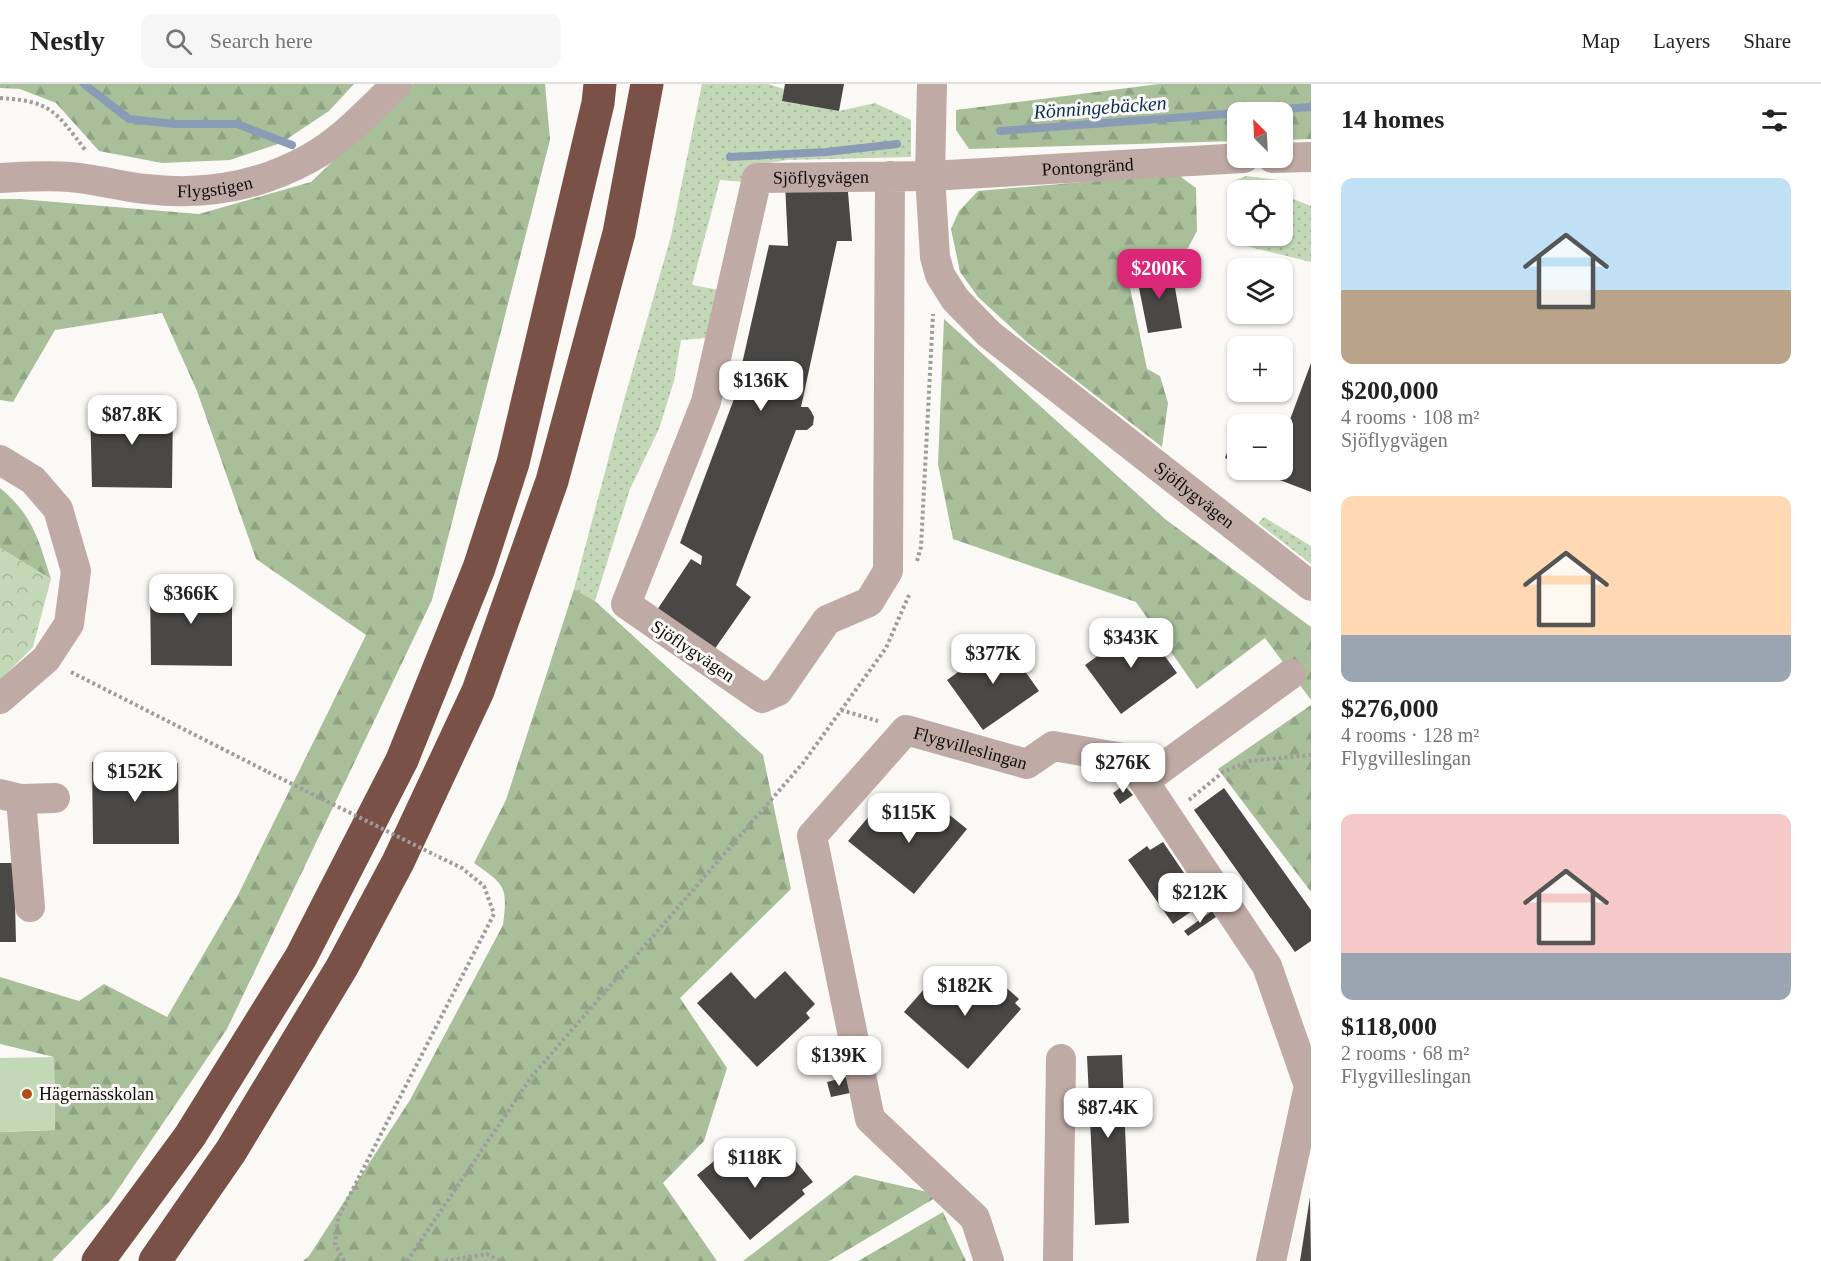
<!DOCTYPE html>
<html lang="en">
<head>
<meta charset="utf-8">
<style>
	:root { --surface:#fff; --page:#f6f6f6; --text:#222; --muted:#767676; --line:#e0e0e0; --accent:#db2777 }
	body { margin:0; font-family:"Times New Roman",serif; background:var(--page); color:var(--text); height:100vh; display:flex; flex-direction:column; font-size:22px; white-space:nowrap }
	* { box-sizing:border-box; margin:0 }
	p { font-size:20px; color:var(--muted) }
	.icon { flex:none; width:33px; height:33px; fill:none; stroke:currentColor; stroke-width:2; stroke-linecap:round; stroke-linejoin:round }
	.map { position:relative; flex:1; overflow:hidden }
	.details { display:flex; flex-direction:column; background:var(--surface); width:510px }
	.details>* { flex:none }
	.needle { width:39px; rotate:336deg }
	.tools { position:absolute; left:1227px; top:18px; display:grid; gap:12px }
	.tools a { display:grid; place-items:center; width:66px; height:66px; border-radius:12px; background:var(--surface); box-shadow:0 2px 4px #0004; font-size:30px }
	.price { position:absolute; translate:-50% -51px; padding:0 14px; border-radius:12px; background:#fff; color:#222; font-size:20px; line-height:39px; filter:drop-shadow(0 2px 3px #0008) }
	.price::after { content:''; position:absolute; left:50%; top:36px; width:18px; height:14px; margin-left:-9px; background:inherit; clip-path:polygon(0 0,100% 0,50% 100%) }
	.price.on { background:var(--accent); color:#fff }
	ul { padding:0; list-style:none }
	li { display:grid; align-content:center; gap:12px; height:318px; padding:0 30px }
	li span { display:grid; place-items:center; height:186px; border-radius:12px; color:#555 }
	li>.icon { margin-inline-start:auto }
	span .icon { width:108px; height:108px; fill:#fffc; stroke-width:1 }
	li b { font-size:26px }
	h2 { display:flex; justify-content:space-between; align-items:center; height:72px; padding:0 30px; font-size:26px }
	header { display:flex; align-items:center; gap:36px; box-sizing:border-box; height:84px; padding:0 30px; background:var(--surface); border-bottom:2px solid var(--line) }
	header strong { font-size:28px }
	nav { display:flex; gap:33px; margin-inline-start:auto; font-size:21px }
	.search { width:420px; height:54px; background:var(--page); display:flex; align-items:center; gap:15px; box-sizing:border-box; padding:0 21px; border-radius:12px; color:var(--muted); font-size:22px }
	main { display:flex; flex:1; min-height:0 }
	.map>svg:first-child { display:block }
</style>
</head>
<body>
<header>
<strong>Nestly</strong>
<div class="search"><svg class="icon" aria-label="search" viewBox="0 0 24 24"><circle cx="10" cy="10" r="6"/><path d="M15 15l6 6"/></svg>Search here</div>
<nav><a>Map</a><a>Layers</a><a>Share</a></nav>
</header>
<main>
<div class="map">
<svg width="1311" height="1177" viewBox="0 0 1311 1177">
	<defs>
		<pattern id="grass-dots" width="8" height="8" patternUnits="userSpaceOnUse" patternTransform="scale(1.5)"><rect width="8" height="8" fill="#c3d8b6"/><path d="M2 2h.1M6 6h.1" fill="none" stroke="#a6b89b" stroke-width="1.8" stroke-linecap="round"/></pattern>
		<pattern id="forest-firs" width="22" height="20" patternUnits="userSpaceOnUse" patternTransform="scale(1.5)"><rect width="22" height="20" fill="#a8bf9a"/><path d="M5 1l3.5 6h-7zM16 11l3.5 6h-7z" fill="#8fa383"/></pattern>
		<pattern id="park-crowns" width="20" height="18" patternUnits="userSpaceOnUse" patternTransform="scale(1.5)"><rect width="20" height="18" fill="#c3d8b6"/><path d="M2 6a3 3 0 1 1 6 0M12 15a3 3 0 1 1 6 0" fill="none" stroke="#a6b89b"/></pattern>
	</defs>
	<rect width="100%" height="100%" fill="#fbf9f6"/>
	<path fill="url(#grass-dots)" d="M702,0H768L784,5L782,17L839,27L875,19L911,36V73L787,76L746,83L744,98L720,96L692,201L719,206L706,254L681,256L674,297L659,345L630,405L595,517L574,505L624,316L671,152Z
		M1246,92L1278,96V106H1238L1237,146L1227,111L1233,97Z
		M1283,111L1311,122V178L1246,162L1240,152H1282Z
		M1264,433L1311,462V480L1258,439Z"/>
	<path fill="url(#forest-firs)" d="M0,0H354L329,27L281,59L230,76L162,79L99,67L56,19L20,5L0,4Z
		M413,0H545L550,56L432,516L227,945L110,1117L52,1177H0V1048L55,1046L54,973L0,960V893L79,917L104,900L167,933L238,811L366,551L256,475L197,307L162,229L55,246L13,318L0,316V115H19L199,130L311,98Z
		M1159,0H1311V55L1283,56L1282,28H1238L1237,57L969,65L956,46V26Z
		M1177,90L1196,104L1197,147L1188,164L1171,181L1127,189L1147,285L1160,292L1168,319L1162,363L1028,259L978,213L960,188L951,145L959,127L978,107Z
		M944,235L1165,435L1311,543V616L1265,554L1197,605L1136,518L953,455L938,380Z
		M0,404C33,431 39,457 51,495L0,464Z
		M574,505L595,517L763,671L791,805L680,914L727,984L704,1057L663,1099L717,1177H303L309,1172L410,1016L503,841C508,802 505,801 474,779L506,716Z
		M1311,621V808L1218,685Z
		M855,1091L940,1111L829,1177H743Z
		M943,1128L966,1177H858Z"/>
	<path fill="url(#park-crowns)" d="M0,464L51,495L33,563L0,596Z"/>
	<path fill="#c3d8b6" d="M54,973L55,1046L0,1048V974Z"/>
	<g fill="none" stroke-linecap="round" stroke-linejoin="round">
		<path stroke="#8a9cb5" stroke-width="8" d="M84,0L129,35L174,40H237L292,61
			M1244,28L1311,23
			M1000,47L1238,29
			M730,73L826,68L897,60"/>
	</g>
	<path fill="#4a4846" d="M785,0H844L839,27L782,17Z
		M847,96L852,157H837L801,323H808L811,327L814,333L813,341L807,346H796L736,501L751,513L714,566L657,526L691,475L701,481L702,472L680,459L734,315L769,161L788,162L785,99Z
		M1171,181L1182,244L1148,249L1136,189Z
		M1311,279V408L1254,386H1282V348L1285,349Z
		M90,322H173L172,404L92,403Z
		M1241,332L1263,340H1238Z
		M1237,342H1238V379L1225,374Z
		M150,501H232V582L151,581Z
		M1142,540L1177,589L1121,630L1085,581Z
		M1003,556L1039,607L983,646L947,596Z
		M92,678L178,679L179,760H93Z
		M1124,701L1133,711L1120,720L1113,709Z
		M1224,704L1311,826V857L1295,868L1194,726Z
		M931,716L967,745L914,810L848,757L876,724L906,748Z
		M1163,758L1201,814L1191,821L1195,825L1173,840L1128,776L1147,762L1150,766Z
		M0,779H14L16,858H0Z
		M1212,827L1216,833L1188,852L1184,847Z
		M986,886L1019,915L1015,919L1021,925L968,985L904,928L932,896L957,919Z
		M785,887L815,920L806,929L810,934L757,983L697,919L731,888L755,915Z
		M1122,971L1129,1139L1095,1141L1087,972Z
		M846,993L850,1009L831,1013L827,998Z
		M730,1064L752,1091L785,1064L813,1098L802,1106L805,1110L750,1156L697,1091Z
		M1310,1113L1311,1177H1300Z"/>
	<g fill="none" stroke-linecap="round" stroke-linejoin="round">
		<path stroke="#9e9d9b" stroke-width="4" stroke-dasharray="3 3" stroke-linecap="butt" d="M0,14C52,17 56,28 86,67
			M917,477L921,463L933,230
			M71,588L268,688
			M841,626L878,637
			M1189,716L1223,688L1249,677L1311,671
			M344,1177L335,1160L338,1134L494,830L484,802L462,784L435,771
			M407,1177L532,992L803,679L886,564L909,511
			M445,1177L487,1170L500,1177"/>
		<g stroke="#c0aaa5" stroke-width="30">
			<path id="s1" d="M932,0L930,92L935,173L940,191L955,215L989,250L1311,502"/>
			<path d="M1272,74L1311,73"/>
			<path id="s2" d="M890,92L888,487L869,518L827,536L778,607L762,614L626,520L706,318L757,94L930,92L1244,74"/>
			<path id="s3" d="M0,94C23,93 46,91 69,93C95,95 120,102 146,105C204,112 258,103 310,74C343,56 369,26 397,0"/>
			<path d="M0,376L33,396L58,425L76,487L69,540L46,575L0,615"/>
			<path d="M1144,697L1291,590"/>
			<path d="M0,710L21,715L30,823"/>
			<path d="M21,715L55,714"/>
			<path id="s4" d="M989,1177L975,1134L870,1035L812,752L906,646L1027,680L1053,662L1129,675L1267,882L1309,1002L1271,1177"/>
			<path d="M1058,1177L1061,975"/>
		</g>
		<path stroke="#7a5147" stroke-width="33" d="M98,1177L190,1052L301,873L402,676L479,484L513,379L598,19L600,0
			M155,1177L231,1067L342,883L398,778L478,607L552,397L619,149L647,0"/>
		<path stroke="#9e9d9b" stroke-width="4" stroke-dasharray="3 3" stroke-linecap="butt" d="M268,688L435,771"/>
	</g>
	<circle fill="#b04c1a" stroke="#fbf9f6" stroke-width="2" cx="27" cy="1010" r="6"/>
	<g text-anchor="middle" stroke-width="6" stroke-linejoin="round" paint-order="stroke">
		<g font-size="18" fill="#0d0c0b" stroke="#fbf9f6">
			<text dy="6" stroke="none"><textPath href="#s2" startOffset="1524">Pontongränd</textPath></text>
			<text dy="6" stroke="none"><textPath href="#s2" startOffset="1257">Sjöflygvägen</textPath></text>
			<text dy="6" stroke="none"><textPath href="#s3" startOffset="216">Flygstigen</textPath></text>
			<text dy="6" stroke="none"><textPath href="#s1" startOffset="530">Sjöflygvägen</textPath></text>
			<text transform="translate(693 567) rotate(34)" y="6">Sjöflygvägen</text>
			<text dy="6" stroke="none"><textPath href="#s4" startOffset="687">Flygvilleslingan</textPath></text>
		</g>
		<g font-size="18" fill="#0d0c0b" stroke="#fbf9f6" text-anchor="start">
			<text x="39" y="1016">Hägernässkolan</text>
		</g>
		<g font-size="20" font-style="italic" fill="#0b2d59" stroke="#fbf9f6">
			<text transform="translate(1100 23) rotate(-4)" y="7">Rönningebäcken</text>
		</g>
	</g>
</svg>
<div class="tools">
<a><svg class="needle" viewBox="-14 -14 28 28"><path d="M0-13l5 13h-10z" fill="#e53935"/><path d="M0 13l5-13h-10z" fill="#767676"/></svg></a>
<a><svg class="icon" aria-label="locate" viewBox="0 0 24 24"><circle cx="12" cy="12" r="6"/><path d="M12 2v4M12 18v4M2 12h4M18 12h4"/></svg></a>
<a><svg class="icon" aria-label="layers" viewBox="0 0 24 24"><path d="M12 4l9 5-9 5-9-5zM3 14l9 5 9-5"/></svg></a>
<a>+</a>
<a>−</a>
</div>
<b class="price on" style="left:1159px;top:216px">$200K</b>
<b class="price" style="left:761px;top:328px">$136K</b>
<b class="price" style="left:132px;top:362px">$87.8K</b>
<b class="price" style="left:191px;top:541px">$366K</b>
<b class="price" style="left:1131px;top:585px">$343K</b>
<b class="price" style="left:993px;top:601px">$377K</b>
<b class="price" style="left:1123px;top:710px">$276K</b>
<b class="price" style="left:135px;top:719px">$152K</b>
<b class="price" style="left:909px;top:760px">$115K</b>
<b class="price" style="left:1200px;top:840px">$212K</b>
<b class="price" style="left:965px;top:933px">$182K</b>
<b class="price" style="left:839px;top:1003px">$139K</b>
<b class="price" style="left:1108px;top:1055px">$87.4K</b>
<b class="price" style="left:755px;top:1105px">$118K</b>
</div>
<section class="details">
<h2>14 homes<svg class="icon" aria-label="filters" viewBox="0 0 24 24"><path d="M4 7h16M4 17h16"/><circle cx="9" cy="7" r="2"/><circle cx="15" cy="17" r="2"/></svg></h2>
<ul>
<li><span style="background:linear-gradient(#bfe0f5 60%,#b9a48a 0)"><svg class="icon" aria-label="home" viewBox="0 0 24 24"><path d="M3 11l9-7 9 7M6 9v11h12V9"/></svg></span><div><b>$200,000</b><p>4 rooms · 108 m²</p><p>Sjöflygvägen</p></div></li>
<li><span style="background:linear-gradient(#ffd9b3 75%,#9aa5b1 0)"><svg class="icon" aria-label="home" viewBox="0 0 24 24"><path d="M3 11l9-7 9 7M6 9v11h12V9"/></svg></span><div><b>$276,000</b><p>4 rooms · 128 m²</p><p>Flygvilleslingan</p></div></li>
<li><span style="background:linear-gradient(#f6c9c9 75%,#9aa5b1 0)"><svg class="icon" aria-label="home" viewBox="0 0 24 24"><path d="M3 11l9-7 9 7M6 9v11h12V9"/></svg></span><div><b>$118,000</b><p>2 rooms · 68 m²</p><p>Flygvilleslingan</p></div></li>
</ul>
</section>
</main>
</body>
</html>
